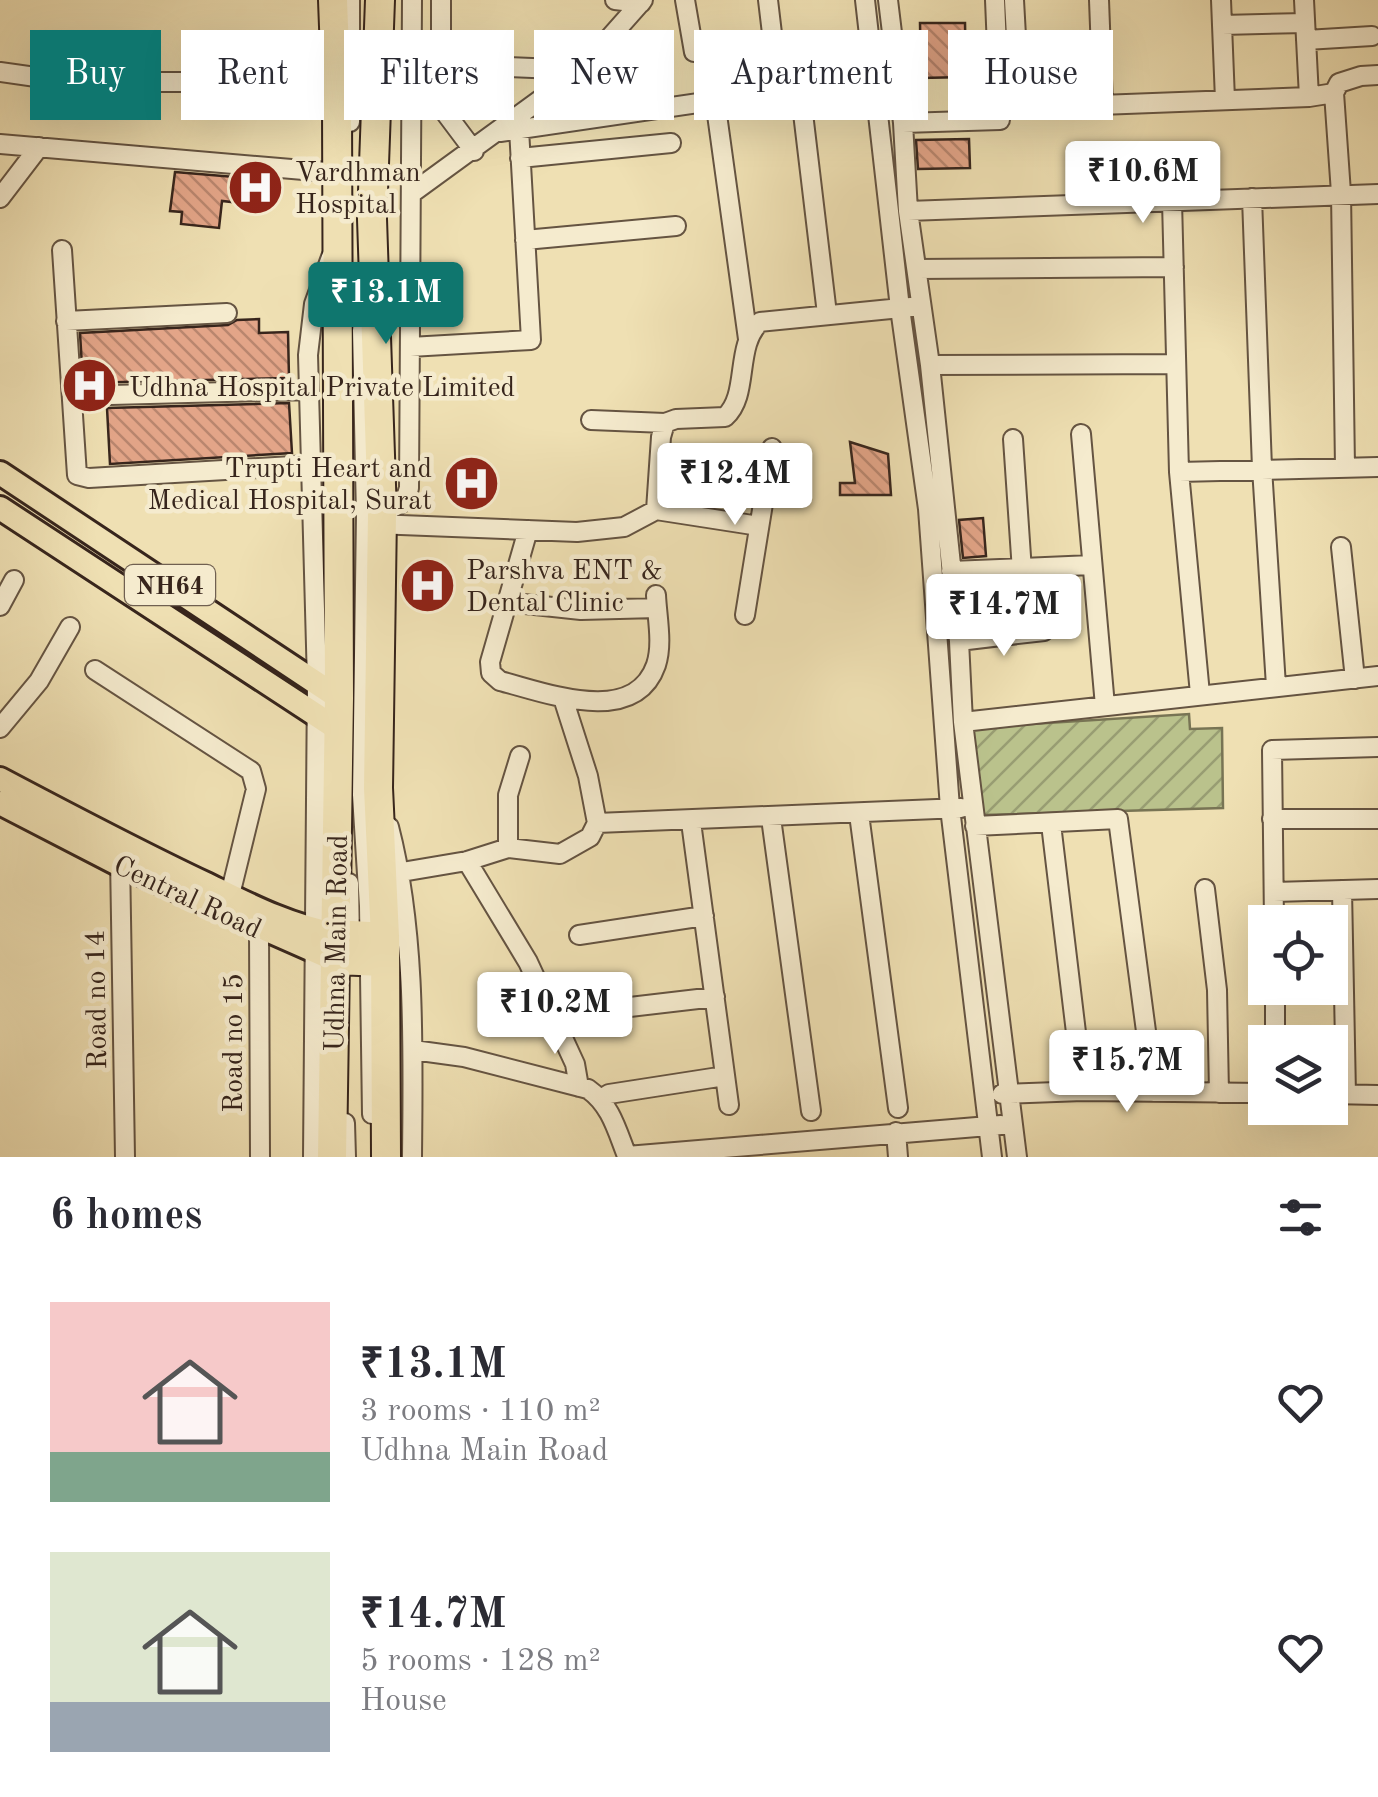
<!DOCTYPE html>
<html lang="en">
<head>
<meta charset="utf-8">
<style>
	:root { --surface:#fff; --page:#f7f7f7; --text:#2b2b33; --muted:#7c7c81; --accent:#0f766e }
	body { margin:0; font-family:"Old Standard TT",serif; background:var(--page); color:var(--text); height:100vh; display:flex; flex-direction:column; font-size:38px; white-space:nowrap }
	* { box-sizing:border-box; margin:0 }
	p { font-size:32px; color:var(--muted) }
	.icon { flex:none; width:55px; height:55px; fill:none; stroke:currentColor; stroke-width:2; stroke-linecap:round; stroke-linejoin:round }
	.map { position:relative; height:1157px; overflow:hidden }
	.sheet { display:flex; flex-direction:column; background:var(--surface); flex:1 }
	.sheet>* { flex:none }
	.guide { position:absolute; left:30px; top:30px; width:1320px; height:90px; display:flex; gap:20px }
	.buttons { position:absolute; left:1248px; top:905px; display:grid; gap:20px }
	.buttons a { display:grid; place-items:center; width:100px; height:100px; border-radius:0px; background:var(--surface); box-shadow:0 10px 40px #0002; font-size:50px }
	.price { position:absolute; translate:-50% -85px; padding:0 22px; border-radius:10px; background:#fff; color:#222; font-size:32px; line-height:65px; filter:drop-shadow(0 2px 5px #0008) }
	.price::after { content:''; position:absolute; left:50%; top:60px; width:30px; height:22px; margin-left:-15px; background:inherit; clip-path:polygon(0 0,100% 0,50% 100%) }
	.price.on { background:var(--accent); color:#fff }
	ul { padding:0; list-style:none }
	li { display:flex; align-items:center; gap:30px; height:250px; padding:0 50px }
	li span { display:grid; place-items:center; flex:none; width:280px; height:200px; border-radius:0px; color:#555 }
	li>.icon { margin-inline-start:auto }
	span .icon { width:120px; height:120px; fill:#fffc; stroke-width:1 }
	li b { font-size:42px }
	h2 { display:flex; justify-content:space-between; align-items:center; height:120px; padding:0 50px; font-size:42px }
	.tag { padding:0 35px; border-radius:0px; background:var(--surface); box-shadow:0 10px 40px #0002; font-size:35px; line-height:90px }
	.tag.on { background:var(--accent); color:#fff }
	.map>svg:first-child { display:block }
</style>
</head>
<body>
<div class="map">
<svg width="1378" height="1157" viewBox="0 0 1378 1157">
	<defs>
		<pattern id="garden-furrows" width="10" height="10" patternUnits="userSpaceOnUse" patternTransform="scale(2.5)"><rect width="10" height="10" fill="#bac28c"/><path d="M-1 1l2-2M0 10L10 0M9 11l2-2" fill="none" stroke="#989d72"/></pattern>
		<pattern id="building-back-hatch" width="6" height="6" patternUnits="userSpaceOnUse" patternTransform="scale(2.5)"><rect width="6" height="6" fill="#e3a588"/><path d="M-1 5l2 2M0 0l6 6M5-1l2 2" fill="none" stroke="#b9866e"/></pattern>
	</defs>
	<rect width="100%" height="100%" fill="#efe0b3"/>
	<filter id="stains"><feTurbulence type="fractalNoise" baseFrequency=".002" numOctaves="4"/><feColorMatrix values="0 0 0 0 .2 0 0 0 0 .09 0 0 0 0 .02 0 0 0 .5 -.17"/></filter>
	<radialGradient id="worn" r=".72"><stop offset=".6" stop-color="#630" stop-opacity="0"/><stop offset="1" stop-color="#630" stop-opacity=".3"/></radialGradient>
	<path fill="url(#garden-furrows)" stroke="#787454" stroke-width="2.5" d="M1189,714L1190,729L1222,728L1223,808L983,815L968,728Z"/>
	<path fill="url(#building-back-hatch)" stroke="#37251c" stroke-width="2.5" d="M920,23H965L966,77L921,78Z
		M969,139L970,168L918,169L916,140Z
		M175,172L271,180L268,206L222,201L219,228L181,224L182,212L170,211Z
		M259,319V333L288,332L289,378L83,383L80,333L228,325L237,320Z
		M289,403L292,453L110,464L107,408Z
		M850,442L888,454L891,495H840V483H855Z
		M460,463L482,467L478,502L455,498Z
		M983,518L986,556L963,558L959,520Z
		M420,572L440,575L436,600L416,598Z"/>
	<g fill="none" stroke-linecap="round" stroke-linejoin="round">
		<defs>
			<path id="minor" d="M350,0V122
				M441,0V107L474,151
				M615,0L641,3
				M685,0L694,52
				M768,0L773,42
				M865,0L900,308L928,509L950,808L992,1157
				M888,0L903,123L908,211L930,365L959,641L963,722L1017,1157
				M1014,0L1020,108L1309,97L1334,93
				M1099,0L1103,105
				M1221,0L1225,100
				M1304,0L1309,97
				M1222,25L1305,23
				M1306,40L1372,36
				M440,64L581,70
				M0,72L71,82H221L342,63
				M800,88L827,314
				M715,100L748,339
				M903,123L1000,120L995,0
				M500,132L800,88L881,72
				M0,144L338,173
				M520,158L671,143
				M412,193L581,70L643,0
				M0,198L39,147
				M1252,198L1262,468L1276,686
				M1172,201L1179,472L1200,694
				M908,211L1378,194
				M525,240L676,226
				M62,250L77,475L89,478L309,465
				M917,269L1174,267
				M66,321L227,313
				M362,330L366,515L362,795L369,906L372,1114
				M410,347L531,340L519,129
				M930,365L1176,364
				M72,396L309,390
				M591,420L665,423L676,419L725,417C750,395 734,346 760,322L911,307
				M1081,434L1105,706
				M1013,439L1022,571
				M1345,467L1341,193L1334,93L1339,83L1361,76L1378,75
				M1179,472L1378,467
				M656,510L661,437L665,423
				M382,514L405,501L409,488L412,0
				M375,524L577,532L624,527L656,510L759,526
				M528,530L490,662L491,673L500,681C544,692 634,728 656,665C663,644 657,617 656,595
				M1341,547L1355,679
				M951,571L1092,565
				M506,602L581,610L657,608
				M0,606L14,580
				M745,615L772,448
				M959,641L1044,631
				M95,670L251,771L256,789L230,895
				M963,722L1378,676
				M0,728L39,681L70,627
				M859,814L898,1108
				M771,818L811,1111
				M1272,819H1378
				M691,822L729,1105
				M597,823L961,808
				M1051,824L1083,1091
				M975,826L1118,819L1154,1092
				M389,827C416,931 413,1050 412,1157
				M508,848V795L520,756
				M120,858L125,1157
				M467,861L528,962L575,1064L579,1087
				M390,874L467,861L508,848L560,854L590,837L597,823L588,776L563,698
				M349,883L350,942
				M1205,889L1217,990L1219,1093
				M1342,890L1346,1095
				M1274,892L1378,889
				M1274,922L1272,750L1378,747
				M259,929L260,1157
				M579,935L704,916
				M1275,988V1042
				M596,1011L715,997
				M413,1050L464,1057L588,1089C611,1105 617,1131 627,1156L1001,1125
				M1002,1094L1083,1091L1265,1093
				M1330,1094L1378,1095
				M601,1099L609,1094L725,1076
				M345,1123L346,1157
				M896,1132L898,1157
				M313,1157L317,682L308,355L314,304L331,257"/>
			<path id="major" d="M0,473L339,698
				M0,508L339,730
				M0,779C68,815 136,851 206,884C247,904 289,926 335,934
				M0,803L120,865L335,960"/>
			<path id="highway" d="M380,0L372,219L382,514L378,788L385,937L386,1157
				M335,934L385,937
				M335,960L384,962
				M332,1157L339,698L337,106L333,0"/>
		</defs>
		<use href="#minor" stroke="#655442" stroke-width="22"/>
		<use href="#major" stroke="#37251c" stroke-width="28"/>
		<use href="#highway" stroke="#37251c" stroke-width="32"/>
		<use href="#minor" stroke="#f5ebce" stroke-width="18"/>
		<use href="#major" stroke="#efe0b3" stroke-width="22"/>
		<use href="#highway" stroke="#efe0b3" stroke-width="28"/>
	</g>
	<defs>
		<symbol id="hospital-disc" viewBox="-11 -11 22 22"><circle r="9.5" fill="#8f2418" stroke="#f5ebce"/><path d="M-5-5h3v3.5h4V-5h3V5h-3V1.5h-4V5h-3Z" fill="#fff"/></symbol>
	</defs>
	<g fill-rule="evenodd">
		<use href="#hospital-disc" x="224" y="156" width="63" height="63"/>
		<use href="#hospital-disc" x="58" y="354" width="63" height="63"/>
		<use href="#hospital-disc" x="440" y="452" width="63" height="63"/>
		<use href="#hospital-disc" x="396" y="554" width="63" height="63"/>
	</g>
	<g text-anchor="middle" stroke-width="9" stroke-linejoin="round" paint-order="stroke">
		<rect fill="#f5ebce" stroke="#706051" stroke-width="2.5" x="125" y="565" width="90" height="40" rx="8"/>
		<g font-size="25" font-weight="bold" fill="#37251c">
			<text x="170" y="594">NH64</text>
		</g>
		<g font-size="28" fill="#37251c" stroke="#f5ebce" text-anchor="start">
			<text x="295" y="181">Vardhman<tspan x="295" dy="32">Hospital</tspan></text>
			<text x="129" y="396">Udhna Hospital Private Limited</text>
			<text x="432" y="477" text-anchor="end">Trupti Heart and<tspan x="432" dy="32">Medical Hospital, Surat</tspan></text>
			<text x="466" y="579">Parshva ENT &amp;<tspan x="466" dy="32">Dental Clinic</tspan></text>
		</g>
		<g font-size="28" fill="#37251c" stroke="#f5ebce">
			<text transform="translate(188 896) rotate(25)" y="10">Central Road</text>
			<text transform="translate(335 943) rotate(-89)" y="10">Udhna Main Road</text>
			<text transform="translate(95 1000) rotate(-91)" y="10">Road no 14</text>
			<text transform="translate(232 1043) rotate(-90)" y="10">Road no 15</text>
		</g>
	</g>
	<rect width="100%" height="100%" filter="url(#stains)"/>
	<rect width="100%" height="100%" fill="url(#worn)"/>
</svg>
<div class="buttons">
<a><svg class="icon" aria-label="locate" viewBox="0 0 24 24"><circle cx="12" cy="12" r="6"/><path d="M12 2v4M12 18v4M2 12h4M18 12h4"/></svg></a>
<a><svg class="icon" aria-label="layers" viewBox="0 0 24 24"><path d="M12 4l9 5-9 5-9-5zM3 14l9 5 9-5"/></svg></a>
</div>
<b class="price" style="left:1143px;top:226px">₹10.6M</b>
<b class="price on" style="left:386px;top:347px">₹13.1M</b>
<b class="price" style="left:735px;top:528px">₹12.4M</b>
<b class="price" style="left:1004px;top:659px">₹14.7M</b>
<b class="price" style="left:555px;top:1057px">₹10.2M</b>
<b class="price" style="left:1127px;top:1115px">₹15.7M</b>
<div class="guide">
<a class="tag on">Buy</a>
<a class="tag">Rent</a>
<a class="tag">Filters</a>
<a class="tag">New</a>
<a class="tag">Apartment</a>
<a class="tag">House</a>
</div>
</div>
<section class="sheet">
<h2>6 homes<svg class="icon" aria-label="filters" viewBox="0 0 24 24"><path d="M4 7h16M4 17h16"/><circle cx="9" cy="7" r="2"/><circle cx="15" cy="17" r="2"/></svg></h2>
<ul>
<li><span style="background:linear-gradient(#f6c9c9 75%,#7fa58c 0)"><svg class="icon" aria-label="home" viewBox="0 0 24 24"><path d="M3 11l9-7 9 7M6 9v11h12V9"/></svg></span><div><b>₹13.1M</b><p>3 rooms · 110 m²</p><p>Udhna Main Road</p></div><svg class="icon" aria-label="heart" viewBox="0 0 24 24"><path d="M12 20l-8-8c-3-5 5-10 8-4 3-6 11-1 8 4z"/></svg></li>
<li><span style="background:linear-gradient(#dfe7d0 75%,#9aa5b1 0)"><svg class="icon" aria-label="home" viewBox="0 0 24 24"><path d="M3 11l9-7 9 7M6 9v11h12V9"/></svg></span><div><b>₹14.7M</b><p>5 rooms · 128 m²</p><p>House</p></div><svg class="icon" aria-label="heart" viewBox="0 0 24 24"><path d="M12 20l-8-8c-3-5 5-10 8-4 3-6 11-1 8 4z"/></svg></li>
</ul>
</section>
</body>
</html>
